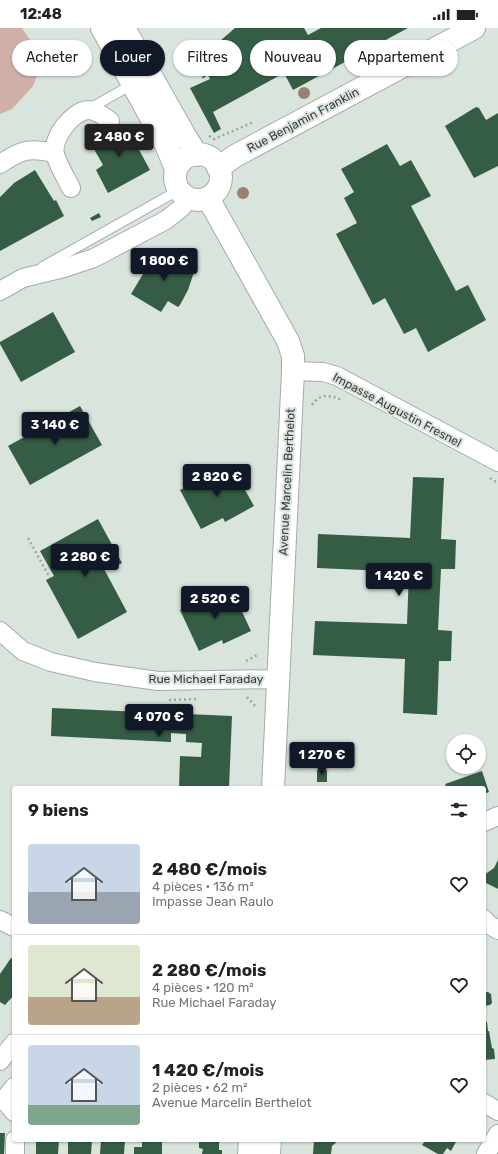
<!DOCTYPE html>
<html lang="fr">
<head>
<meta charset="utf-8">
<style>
	:root { --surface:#fff; --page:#f6f6f6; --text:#222; --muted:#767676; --line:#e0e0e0; --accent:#111827 }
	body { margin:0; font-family:Rubik,sans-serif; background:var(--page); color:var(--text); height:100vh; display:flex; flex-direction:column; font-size:15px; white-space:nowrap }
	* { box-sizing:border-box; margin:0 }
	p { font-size:13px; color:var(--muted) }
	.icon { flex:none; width:22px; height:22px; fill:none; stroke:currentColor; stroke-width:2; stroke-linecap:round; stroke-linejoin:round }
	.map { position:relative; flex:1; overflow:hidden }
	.drawer { position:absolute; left:12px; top:758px; width:474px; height:356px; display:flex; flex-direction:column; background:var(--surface); border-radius:4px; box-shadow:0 1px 3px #0004 }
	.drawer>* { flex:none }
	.hud { position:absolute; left:12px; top:12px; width:474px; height:36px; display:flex; gap:8px }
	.tools { position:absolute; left:446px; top:706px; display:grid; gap:8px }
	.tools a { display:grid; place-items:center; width:40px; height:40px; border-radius:50%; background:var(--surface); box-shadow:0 1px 3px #0004; font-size:20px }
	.price { position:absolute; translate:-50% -34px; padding:0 9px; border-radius:4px; background:var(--accent); color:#fff; font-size:13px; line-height:26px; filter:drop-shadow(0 1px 2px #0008) }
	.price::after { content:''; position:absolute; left:50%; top:24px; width:12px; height:9px; margin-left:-6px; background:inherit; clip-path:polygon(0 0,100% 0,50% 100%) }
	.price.current { background:#222; color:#fff }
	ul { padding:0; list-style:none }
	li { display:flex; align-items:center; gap:12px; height:100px; padding:0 16px }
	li+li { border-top:1px solid var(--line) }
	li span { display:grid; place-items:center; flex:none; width:112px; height:80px; border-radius:4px; color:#555 }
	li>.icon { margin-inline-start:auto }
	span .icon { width:48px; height:48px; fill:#fffc; stroke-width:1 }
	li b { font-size:17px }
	h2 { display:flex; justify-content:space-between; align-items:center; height:48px; padding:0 16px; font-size:17px }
	.tag { padding:0 14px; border-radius:18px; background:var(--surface); box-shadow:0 1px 3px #0004; font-size:14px; line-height:36px }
	.tag.current { background:var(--accent); color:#fff }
	.status { display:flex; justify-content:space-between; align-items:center; height:28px; padding:0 20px; background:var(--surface); direction:ltr }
	.status svg { height:11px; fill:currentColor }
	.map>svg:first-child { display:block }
</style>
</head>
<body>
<div class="status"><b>12:48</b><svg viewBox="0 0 49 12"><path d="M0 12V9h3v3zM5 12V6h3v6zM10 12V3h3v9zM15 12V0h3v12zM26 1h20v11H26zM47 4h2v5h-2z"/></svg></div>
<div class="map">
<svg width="498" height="1126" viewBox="0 0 498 1126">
	<rect width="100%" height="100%" fill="#d9e4dd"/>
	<path fill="#d0afa6" d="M0,0H22L35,19L39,32L38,45L33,58L12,81L0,86Z"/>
	<path fill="#355d45" d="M235,0H304L308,7L321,0H408L293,62L284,45L213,84L221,101L214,105L190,60L210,51L208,47L202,51L208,30L220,13Z
		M476,79L479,80L486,92L498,85V138L474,150L445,98Z
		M125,96L150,142L108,165L96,142L103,137L90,114Z
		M387,116L400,138L411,132L431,168L411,178L456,263L468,257L486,292L428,324L416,300L404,306L385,270L373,277L336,206L357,195L344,170L354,164L341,141Z
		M35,142L54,173L56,172L64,188L0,223V169L14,155Z
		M99,185L101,189L92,193L90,190Z
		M158,221L194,244L188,262L180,277L178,279L168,273L161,284L131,266Z
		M53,284L75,324L21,354L0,316V314Z
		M80,378L102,417L30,457L8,418Z
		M232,439L254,478L225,494L223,490L201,501L180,462L208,447L210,451Z
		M413,449L444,450L441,511L456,512L455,541H441L438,602L452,603L451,633H439L437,687L403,685L405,631L313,627L315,593L407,596L409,544L317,540L318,506L410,510Z
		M98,491L122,535L109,542L106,537L103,539L127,584L78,611L46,552L54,548L40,523Z
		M232,562L251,603L223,616L222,612L199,623L180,582L210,568L212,572Z
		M52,680L232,688L229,760H179L180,728L201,729L202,715L186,714V706L171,705V714L51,708Z
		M317,742H327V754H317Z
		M482,743L489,764L484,766V760H447L445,756Z
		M498,832V861L484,854V847L494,840Z
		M11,930L14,932V967L5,977L0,974V946Z
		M484,957L486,964H488L491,966L492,975L490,977L484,978Z
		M484,994H487L488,1003H489L492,1020L494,1021L495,1031L484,1032Z
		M0,1105H5L4,1126H0Z
		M36,1112H59L58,1126H36Z
		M68,1112H92L91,1126H68Z
		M101,1112H125L124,1126H100Z
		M199,1112H219V1122H222V1126H202L203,1121L199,1120Z
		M314,1112H339L332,1118L331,1126H313Z
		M426,1112H457L451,1123L447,1120L443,1126H438L422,1117Z
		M142,1113L162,1114V1126H134V1119H142Z"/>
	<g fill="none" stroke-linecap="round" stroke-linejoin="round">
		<defs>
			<path id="service" d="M89,81L133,56
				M42,239L179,162"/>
			<path id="minor" d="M0,136C21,122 29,119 54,125
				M71,160C66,150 58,137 55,126C51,111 72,83 88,82C95,82 104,88 110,93
				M0,263L23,250L64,240L94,230L166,192L180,181L189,171
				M293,343L323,344L337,348L498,434
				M0,603L23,623L51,634L95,644L158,653L278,651
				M484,794L498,788
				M484,891L488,896L498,902
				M0,892L14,899
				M0,1033L14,1015
				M14,1059L4,1072L14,1084
				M484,1075L498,1083
				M15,1126V1112
				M486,1126L498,1106"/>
			<path id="tertiary" d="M102,0L166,117L176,141
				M124,0L185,108L197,127
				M175 149a23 23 0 1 1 46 0a23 23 0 1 1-46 0Z
				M218,140L235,128L474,0
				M208,170L288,313L293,328V343L273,760
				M249,1126L250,1112
				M269,1126L270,1112"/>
		</defs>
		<use href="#service" stroke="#a2ada6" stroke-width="11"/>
		<use href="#minor" stroke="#a2ada6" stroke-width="20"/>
		<use href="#tertiary" stroke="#a2ada6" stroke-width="24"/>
		<path stroke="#9da5a0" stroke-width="2.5" stroke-dasharray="2 3" stroke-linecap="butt" d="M209,108L214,111L254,94
			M312,377C320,365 330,367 342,372
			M490,450L498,455
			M28,510L50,550
			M246,633L259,626
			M247,669L257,680
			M169,672L198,671"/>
		<use href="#service" stroke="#fff" stroke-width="9"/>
		<use href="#minor" stroke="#fff" stroke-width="18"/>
		<use href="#tertiary" stroke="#fff" stroke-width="22"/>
	</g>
	<g fill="#9c8075">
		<circle cx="304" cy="65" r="6"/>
		<circle cx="243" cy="165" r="6"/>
	</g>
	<g text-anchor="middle" stroke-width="4" stroke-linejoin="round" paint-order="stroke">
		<g font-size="12" fill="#383c39" stroke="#d9e4dd">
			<text transform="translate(303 92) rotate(-28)" y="4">Rue Benjamin Franklin</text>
			<text transform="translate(397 382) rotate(28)" y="4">Impasse Augustin Fresnel</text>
			<text transform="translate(287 454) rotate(-87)" y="4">Avenue Marcelin Berthelot</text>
			<text x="206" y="655">Rue Michael Faraday</text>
		</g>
	</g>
</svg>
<div class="tools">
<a><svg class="icon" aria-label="locate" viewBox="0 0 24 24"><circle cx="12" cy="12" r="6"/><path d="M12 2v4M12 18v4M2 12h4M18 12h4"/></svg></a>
</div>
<b class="price current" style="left:119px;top:130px">2 480 €</b>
<b class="price" style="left:164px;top:254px">1 800 €</b>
<b class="price" style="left:55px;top:418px">3 140 €</b>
<b class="price" style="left:217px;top:470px">2 820 €</b>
<b class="price" style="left:85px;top:550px">2 280 €</b>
<b class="price" style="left:399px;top:569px">1 420 €</b>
<b class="price" style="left:215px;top:592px">2 520 €</b>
<b class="price" style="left:159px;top:710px">4 070 €</b>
<b class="price" style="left:322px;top:748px">1 270 €</b>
<div class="hud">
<a class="tag">Acheter</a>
<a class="tag current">Louer</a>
<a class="tag">Filtres</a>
<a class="tag">Nouveau</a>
<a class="tag">Appartement</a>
</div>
<section class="drawer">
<h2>9 biens<svg class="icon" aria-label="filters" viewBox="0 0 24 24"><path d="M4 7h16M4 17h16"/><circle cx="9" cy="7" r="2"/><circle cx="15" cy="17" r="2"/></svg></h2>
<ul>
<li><span style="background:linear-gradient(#c9d6e8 60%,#9aa5b1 0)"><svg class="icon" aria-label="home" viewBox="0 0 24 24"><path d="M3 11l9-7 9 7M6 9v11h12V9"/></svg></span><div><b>2 480 €/mois</b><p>4 pièces · 136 m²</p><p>Impasse Jean Raulo</p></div><svg class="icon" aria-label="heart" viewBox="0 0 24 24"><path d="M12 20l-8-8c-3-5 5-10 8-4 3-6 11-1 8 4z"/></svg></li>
<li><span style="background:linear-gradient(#dfe7d0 65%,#b9a48a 0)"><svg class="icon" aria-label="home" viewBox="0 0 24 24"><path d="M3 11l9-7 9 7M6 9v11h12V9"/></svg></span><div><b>2 280 €/mois</b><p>4 pièces · 120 m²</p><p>Rue Michael Faraday</p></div><svg class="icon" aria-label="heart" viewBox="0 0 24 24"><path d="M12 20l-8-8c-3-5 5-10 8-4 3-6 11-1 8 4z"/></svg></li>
<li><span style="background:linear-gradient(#c9d6e8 75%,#7fa58c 0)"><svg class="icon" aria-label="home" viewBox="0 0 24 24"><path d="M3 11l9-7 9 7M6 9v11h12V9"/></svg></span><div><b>1 420 €/mois</b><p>2 pièces · 62 m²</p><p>Avenue Marcelin Berthelot</p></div><svg class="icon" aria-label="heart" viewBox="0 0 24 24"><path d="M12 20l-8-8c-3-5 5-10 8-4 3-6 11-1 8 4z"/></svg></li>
</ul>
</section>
</div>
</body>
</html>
